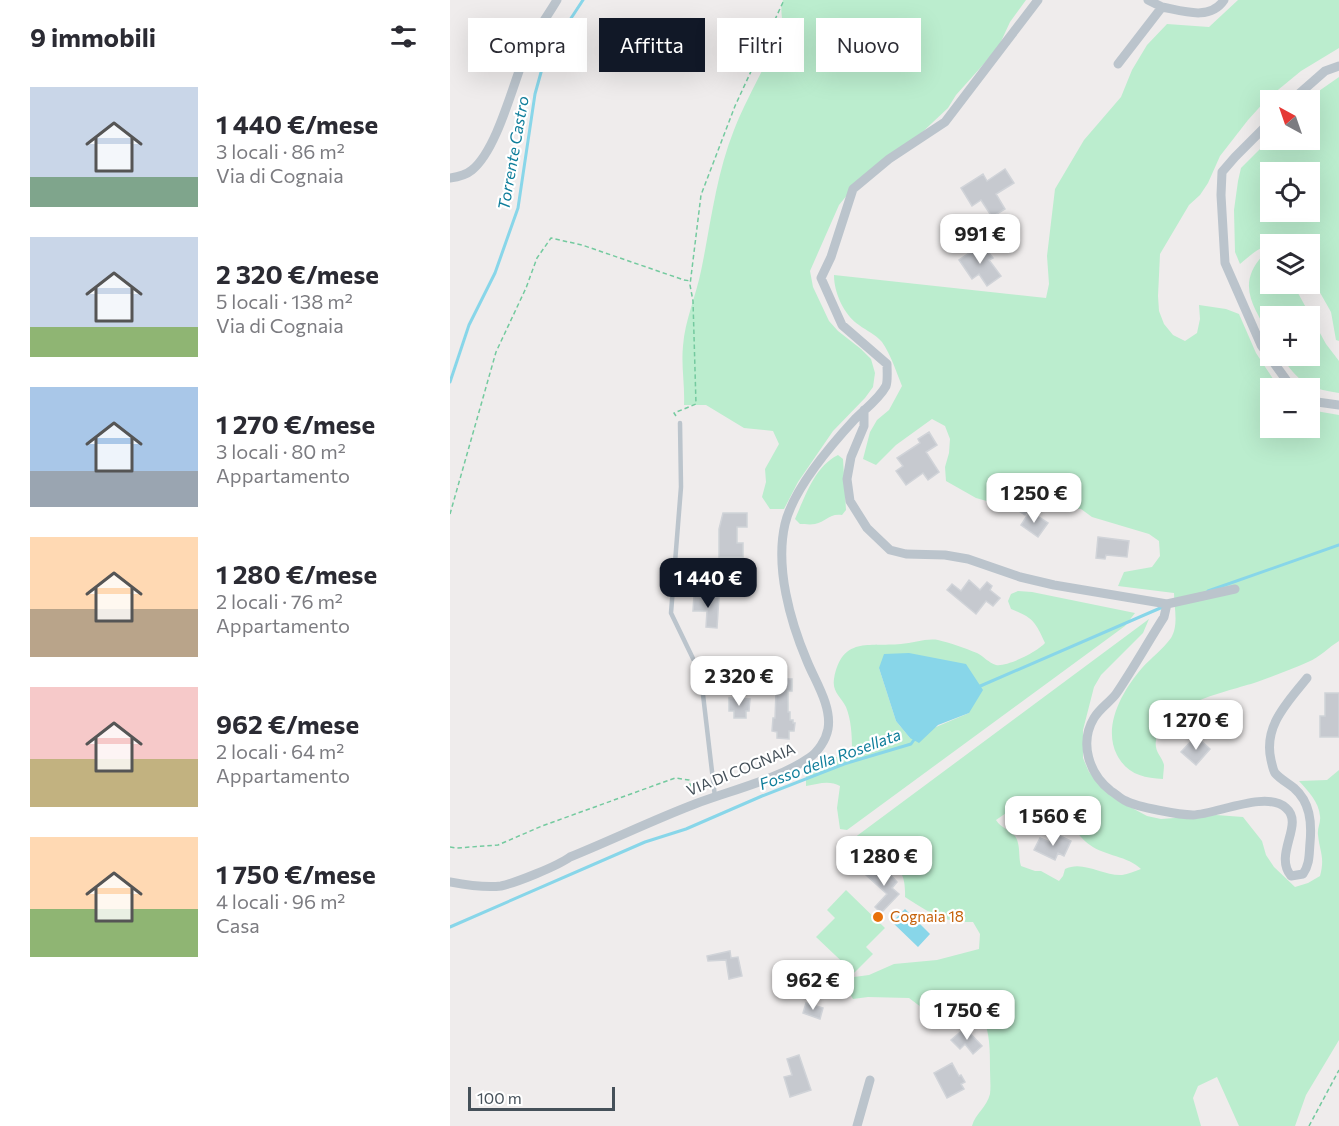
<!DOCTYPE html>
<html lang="it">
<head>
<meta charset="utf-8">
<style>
	:root { --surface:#fff; --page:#f7f7f7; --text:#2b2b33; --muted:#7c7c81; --accent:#111827 }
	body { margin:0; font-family:Commissioner,sans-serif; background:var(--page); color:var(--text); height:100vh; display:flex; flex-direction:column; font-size:22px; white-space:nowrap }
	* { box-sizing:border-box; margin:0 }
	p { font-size:20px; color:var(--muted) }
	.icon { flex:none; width:33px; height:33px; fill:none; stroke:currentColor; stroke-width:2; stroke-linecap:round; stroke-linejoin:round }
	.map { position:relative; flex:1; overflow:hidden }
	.panel { display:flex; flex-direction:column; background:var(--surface); width:450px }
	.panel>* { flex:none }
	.guide { position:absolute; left:18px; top:18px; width:570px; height:54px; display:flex; gap:12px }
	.needle { width:39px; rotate:320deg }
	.tools { position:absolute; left:810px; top:90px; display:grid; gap:12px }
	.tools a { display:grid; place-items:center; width:60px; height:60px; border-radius:0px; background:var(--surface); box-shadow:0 6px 24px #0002; font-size:30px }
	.scale { position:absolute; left:18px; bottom:15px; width:147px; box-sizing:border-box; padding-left:6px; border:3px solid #455059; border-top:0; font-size:16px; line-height:21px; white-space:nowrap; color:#455059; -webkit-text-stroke:4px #fff; paint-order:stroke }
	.price { position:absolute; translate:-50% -51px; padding:0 14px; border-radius:12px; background:#fff; color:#222; font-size:20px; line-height:39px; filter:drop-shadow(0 2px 3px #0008) }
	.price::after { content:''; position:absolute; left:50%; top:36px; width:18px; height:14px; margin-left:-9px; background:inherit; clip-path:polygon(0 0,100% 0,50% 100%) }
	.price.on { background:var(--accent); color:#fff }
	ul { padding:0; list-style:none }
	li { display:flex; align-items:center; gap:18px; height:150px; padding:0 30px }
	li span { display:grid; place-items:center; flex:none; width:168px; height:120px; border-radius:0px; color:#555 }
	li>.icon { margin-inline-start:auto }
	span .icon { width:72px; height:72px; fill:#fffc; stroke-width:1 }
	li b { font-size:26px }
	h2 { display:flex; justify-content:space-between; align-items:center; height:72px; padding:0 30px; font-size:26px }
	.chip { padding:0 21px; border-radius:0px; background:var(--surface); box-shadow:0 6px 24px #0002; font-size:21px; line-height:54px }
	.chip.on { background:var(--accent); color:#fff }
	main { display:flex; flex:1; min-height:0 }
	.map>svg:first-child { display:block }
</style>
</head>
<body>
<main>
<section class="panel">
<h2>9 immobili<svg class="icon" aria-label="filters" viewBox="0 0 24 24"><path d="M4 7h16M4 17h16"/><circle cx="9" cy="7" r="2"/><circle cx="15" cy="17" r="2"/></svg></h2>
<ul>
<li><span style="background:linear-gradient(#c9d6e8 75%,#7fa58c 0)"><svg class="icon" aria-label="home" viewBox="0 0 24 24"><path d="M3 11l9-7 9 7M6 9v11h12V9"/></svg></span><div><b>1 440 €/mese</b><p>3 locali · 86 m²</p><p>Via di Cognaia</p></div></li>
<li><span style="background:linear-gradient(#c9d6e8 75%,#8fb573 0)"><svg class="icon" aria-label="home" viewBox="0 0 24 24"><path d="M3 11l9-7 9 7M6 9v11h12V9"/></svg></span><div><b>2 320 €/mese</b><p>5 locali · 138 m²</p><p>Via di Cognaia</p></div></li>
<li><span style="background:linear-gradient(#a9c7e8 70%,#9aa5b1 0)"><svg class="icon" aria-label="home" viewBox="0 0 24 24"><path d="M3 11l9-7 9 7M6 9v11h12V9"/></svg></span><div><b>1 270 €/mese</b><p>3 locali · 80 m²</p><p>Appartamento</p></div></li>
<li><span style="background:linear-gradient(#ffd9b3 60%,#b9a48a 0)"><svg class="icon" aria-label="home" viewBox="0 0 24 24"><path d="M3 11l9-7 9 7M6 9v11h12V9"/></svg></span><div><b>1 280 €/mese</b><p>2 locali · 76 m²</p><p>Appartamento</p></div></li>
<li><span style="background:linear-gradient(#f6c9c9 60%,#c2b280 0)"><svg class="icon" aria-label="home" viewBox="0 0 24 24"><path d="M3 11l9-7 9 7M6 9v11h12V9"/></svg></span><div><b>962 €/mese</b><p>2 locali · 64 m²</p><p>Appartamento</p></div></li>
<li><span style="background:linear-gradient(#ffd9b3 60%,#8fb573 0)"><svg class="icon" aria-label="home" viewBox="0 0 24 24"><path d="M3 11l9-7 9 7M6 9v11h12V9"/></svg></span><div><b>1 750 €/mese</b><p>4 locali · 96 m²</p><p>Casa</p></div></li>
</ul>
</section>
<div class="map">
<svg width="889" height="1126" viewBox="0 0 889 1126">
	<rect width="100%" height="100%" fill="#efecec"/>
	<path fill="#bbedce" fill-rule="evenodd" d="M333,0H576L560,22L548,48L506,95L498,108L466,138L407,183L389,205L360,271L363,287L379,321L388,331L411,349L421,359L425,373L423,387L415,398L383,431L348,482L334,509H320L312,497L316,482L315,469L329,444L323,431L294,428L256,405H234C235,385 231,366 233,346C235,320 246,296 251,271C261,223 266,175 284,130C298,94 319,63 331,26C334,17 329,12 333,0Z
		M788,0H889V48L851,71L817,99L798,120L770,156L758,183L750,195L739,205L710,254L708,296L709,311L714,324L723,335L735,341L747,333L750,319L749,305L776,309L789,314L806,353L829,388H820V428H860V410L889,415V641C879,647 870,657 858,662C842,669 824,676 807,682C777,692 714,703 706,740C704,752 712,756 714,765C714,769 713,775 713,779C693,778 677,774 667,755C652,726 673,690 692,668C701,658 713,649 721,638C729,625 724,607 724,593L668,586L674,572L702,567L710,556L709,541L699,534L642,517L631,509L616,507L577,484H562L540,502L526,498L496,481L495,467L499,453L500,439L495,426L482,419L446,445L426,465L413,459L420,432L427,420L439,410L452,386C446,371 441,355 432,342C425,334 417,331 409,325C394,315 384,293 384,275L596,298L599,284L597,256L605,189L634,140L671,97L682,70L697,45L717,24L759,27Z
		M889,77V341L886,340L881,312L860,275V244H835L832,242C813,244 804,252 790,264L785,252L784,210L788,181L791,168L820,139L860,140V100H856ZM860,172V212H820V172Z
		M813,255L820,257V284H843L876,344L889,361V393C856,388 849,382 831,356H860V316H820V337C805,307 785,286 813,255Z
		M388,455L393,459L396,510L392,515C379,513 376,522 365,524C360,525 354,524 350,524L345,519C355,497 364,467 388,455Z
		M568,591L582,592L685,613L675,626L397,830L390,829L387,808L390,786C379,780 368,784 356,786V771C370,760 388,760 402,748C402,735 401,719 396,707C391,697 382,692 384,679C392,636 418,647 451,644C463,643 477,638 488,640C500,643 515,648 527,653C533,656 539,663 546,665C558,667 588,651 595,643C585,621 583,618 561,609L558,601L561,594ZM429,668L519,713L460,738L446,721Z
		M699,619L693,633L651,675L644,687L633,730V758L639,772L671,802L697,816L711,819L766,815L793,817L812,841L816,855L824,867L845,887L858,883L870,876C875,857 870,853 868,835C867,828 871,823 870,816C869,802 858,791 849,781L877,780L889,770V1040L856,1095L845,1126H789L767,1077L748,1086L743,1098L751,1126H522C525,1114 537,1107 540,1094C541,1086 540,1078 540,1070C540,1047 540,1027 528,1007C510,1001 502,1004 484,1011L471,1007L459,998L418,997L403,999L396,987L404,977L419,975L444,964L487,960L529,949L530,934L523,922C493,923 479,912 455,897C456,871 448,863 424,858L412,867L399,860L395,846L400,841ZM559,811L572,829C583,826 594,810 605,813C617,817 629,838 640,845C655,856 678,856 691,869C685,871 678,874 672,875C653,876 633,860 615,869L613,876L609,881L591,871H585L571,866C568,856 571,845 565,836C559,829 551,828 546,820Z
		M396,890L435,928L416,947L423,954L404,973L366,937L385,918L377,910Z"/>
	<path fill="#88d6e9" d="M459,653L516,664L533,690L519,713L488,725L469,743L460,738L446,721L429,668L434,654Z
		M455,909L480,934L468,947L442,922Z"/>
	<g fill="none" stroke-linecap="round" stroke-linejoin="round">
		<path stroke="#88d6e9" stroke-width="3" d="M0,382L19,325L45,273L68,208L85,94L95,58L133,0
			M758,591L889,545
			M528,687L715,606
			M0,927L195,842L236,829L312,796L394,764L461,744L466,737"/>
	</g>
	<path fill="#c6c9cf" stroke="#d0d3d8" stroke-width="1.5" d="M555,169L564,183L546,194L555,209L542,217L531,200L522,206L511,188L533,174L537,181Z
		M532,244L543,258L539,260L551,276L537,286L529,274L522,279L509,260Z
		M479,432L487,445L476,452L489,472L478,480L473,473L456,485L446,471L453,466L447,458L470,443L468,439Z
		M570,491L585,501L575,515L560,505Z
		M580,511L598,523L588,537L571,525Z
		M273,513H297V527H287V543H293V557H269V529Z
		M648,537L679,541L677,557L656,555L655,559L646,558Z
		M519,580L530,590L537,582L542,586L540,590L550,598L543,606L536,601L526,614L497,590L502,584L511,591Z
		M244,595L269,597L267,628L256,627L257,611H243Z
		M315,678L342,679V691H338V712H340V720H343V723H345L344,731H339V739L327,738V732L322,731L323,718H325L326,692H321L322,687L315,686Z
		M875,693H889V737H870V716H875Z
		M279,698L300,699L299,711H296V718H284V711H279Z
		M746,736L760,749L746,765L731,752Z
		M604,833L621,841L614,856L608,853L605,860L584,850L590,838L600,842Z
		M428,868L432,871L434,868L447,882L442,888L449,894L431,913L425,907L437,894L416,875L422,869L425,872Z
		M280,951L281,958L288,957L292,976L279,979L276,960L258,961L257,956Z
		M356,1003L373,1008L370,1019L353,1013Z
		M515,1028L532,1046L523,1054L515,1044L510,1049L501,1040Z
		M349,1055L361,1090L340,1097L334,1077L342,1075L337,1059Z
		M502,1063L509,1076L511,1075L515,1082L511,1084L514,1089L497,1098L484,1073Z"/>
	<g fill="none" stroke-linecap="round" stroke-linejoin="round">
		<path stroke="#74ca9f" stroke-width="1.5" stroke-dasharray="4.5 3" stroke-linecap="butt" d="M226,416L224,413L246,404L243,301L240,285L251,195L285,106L334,0
			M0,514L46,352L76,288L87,258L101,238L132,245L234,280L241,281
			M0,847L7,848L48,845L92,826L225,778L239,780L243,794
			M859,1126L889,1070"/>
		<path stroke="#bbc4cc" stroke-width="4.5" d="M230,423L231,487L221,613L249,671L252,686L265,797"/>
		<path stroke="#bbc4cc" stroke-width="9" d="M698,0L712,7
			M668,64L712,7C733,11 760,21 774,0
			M842,100L875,71L889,66
			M820,122L785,157L772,172L771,195L775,263L811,345L842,388
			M0,178C8,177 16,175 22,170C47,150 63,84 76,52C84,34 97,17 107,0
			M860,401L889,405
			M414,410V426L401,457L397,479L400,501L417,528L440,550L456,554L495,555L518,559L570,577L604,585L717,604L785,589
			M717,604L714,617C698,642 683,669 666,694C659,703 650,708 644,718C629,743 639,774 661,791C666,794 671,799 676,801C687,807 730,815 743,815C767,814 817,790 836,808C855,824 823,854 841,876L853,874C860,864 859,854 860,843C862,822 860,802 844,788C838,783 830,779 825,773C823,770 822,764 821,760C813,726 838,702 857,678
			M0,882C16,885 35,888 51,886C65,883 108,866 120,857C162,840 203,820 245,804C279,791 329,779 359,758C368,752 376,740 378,729C382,706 365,681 357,661C340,621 325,567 335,524C343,490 381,445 405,419C415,409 429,399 436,386C438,381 437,370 437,364L392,325L371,278L381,257L403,189L439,159L495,122L588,0
			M407,1126L420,1080"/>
	</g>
	<circle fill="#e8710a" stroke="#fff" stroke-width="2" cx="428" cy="917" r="6"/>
	<g text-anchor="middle" stroke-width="4.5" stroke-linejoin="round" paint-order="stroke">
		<g font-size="15" fill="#455059" stroke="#fff">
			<text transform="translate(291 770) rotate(-22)" y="5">VIA DI COGNAIA</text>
		</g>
		<g font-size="15" fill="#c56008" stroke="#fff" text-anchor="start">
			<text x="440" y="922">Cognaia 18</text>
		</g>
		<g font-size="16" font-style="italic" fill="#0f7e9b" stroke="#fff">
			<text transform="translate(63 153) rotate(-80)" y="6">Torrente Castro</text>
			<text transform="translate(380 759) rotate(-20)" y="6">Fosso della Rosellata</text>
		</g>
	</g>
</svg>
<div class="tools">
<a><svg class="needle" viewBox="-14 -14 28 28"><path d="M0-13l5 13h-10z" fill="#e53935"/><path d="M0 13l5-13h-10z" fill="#7c7c81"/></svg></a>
<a><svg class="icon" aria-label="locate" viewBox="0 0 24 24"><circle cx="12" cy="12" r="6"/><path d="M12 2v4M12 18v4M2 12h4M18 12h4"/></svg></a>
<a><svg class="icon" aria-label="layers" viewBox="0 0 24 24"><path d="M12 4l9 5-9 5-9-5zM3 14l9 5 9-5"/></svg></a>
<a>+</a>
<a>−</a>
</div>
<div class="scale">100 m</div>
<b class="price" style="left:530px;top:265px">991 €</b>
<b class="price" style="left:584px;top:524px">1 250 €</b>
<b class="price on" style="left:258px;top:609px">1 440 €</b>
<b class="price" style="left:289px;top:707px">2 320 €</b>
<b class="price" style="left:746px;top:751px">1 270 €</b>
<b class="price" style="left:603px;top:847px">1 560 €</b>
<b class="price" style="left:434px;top:887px">1 280 €</b>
<b class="price" style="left:363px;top:1011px">962 €</b>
<b class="price" style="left:517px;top:1041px">1 750 €</b>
<div class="guide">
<a class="chip">Compra</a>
<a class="chip on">Affitta</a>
<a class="chip">Filtri</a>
<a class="chip">Nuovo</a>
</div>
</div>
</main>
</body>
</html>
